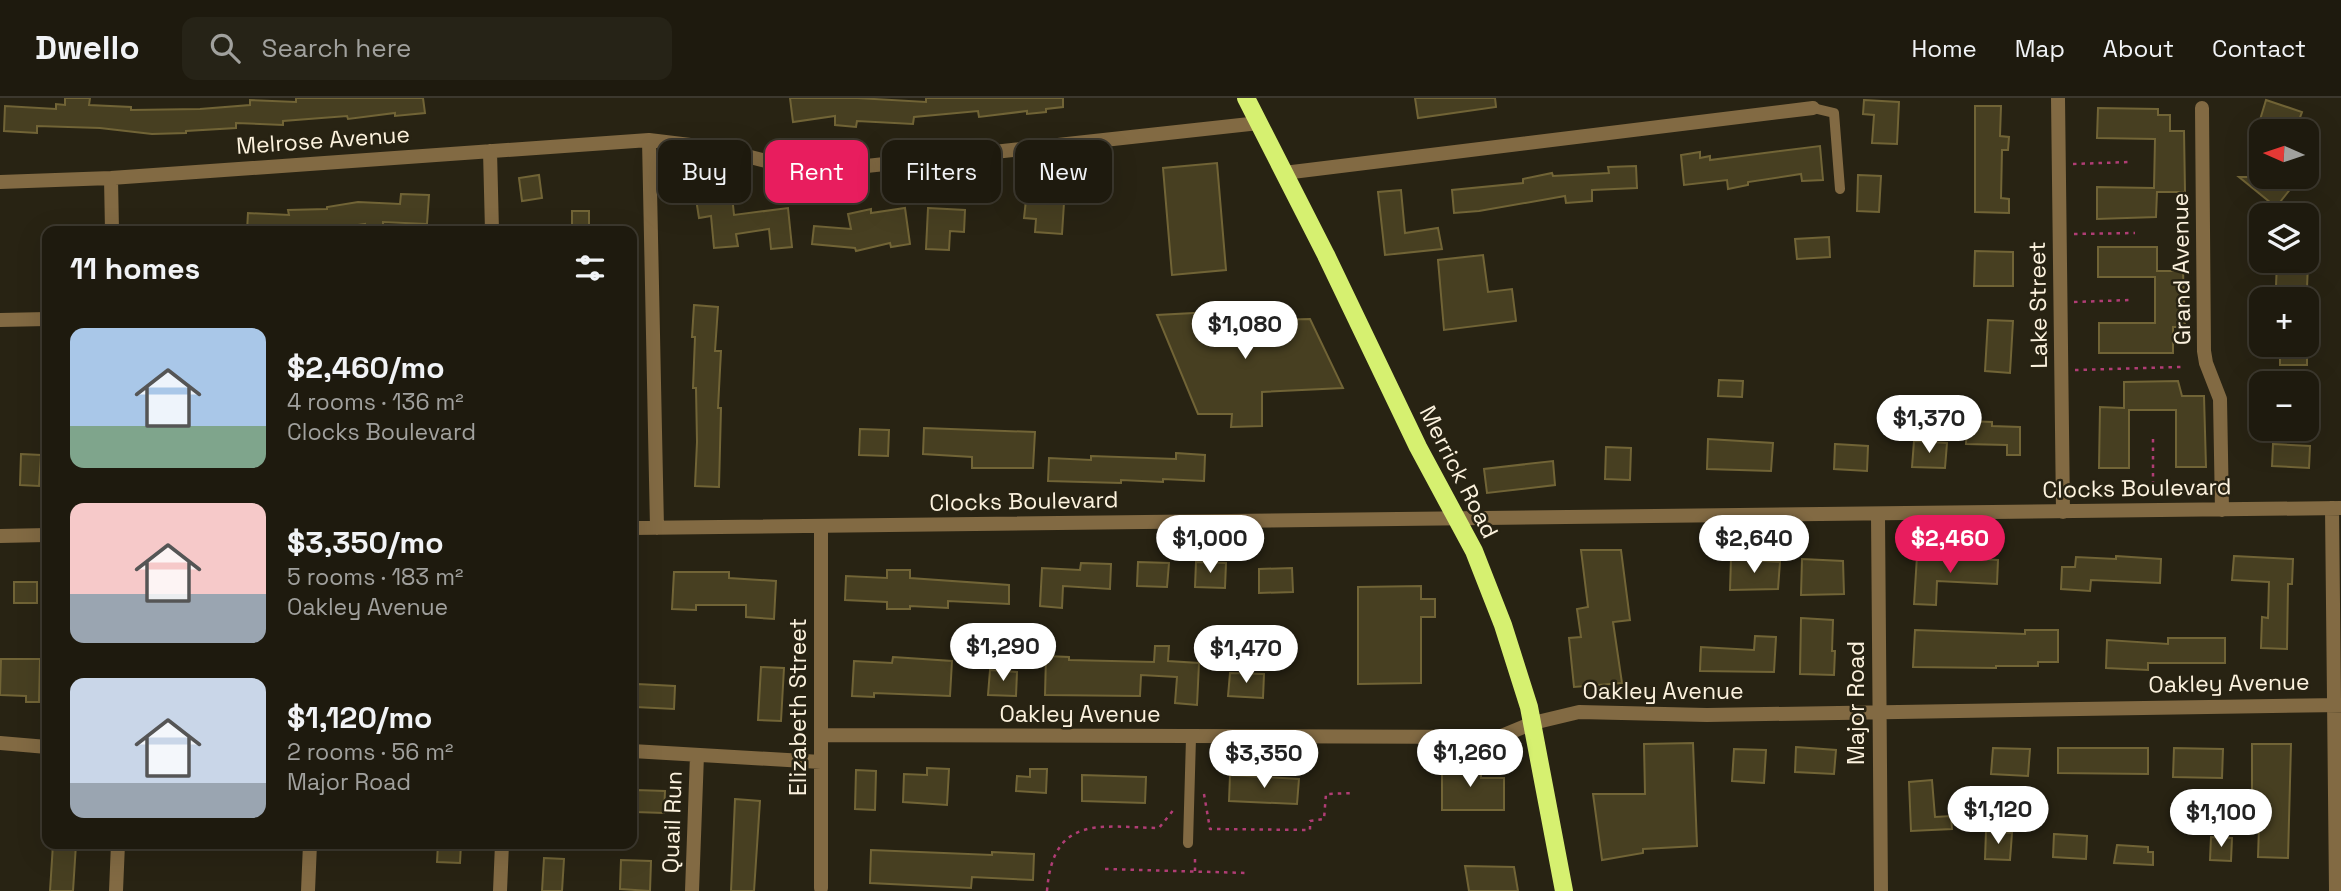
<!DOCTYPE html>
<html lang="en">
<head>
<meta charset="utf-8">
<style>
	:root { --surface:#1e1a0e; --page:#262317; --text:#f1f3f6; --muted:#a1a19e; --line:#3c382e; --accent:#e81d5e }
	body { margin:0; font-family:"Space Grotesk",sans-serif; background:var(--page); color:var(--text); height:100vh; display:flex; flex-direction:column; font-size:26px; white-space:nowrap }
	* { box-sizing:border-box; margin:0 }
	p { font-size:23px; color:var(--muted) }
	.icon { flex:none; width:38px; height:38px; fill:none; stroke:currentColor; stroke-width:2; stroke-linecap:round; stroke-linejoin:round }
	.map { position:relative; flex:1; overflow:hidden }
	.sheet { position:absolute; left:42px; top:128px; width:595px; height:623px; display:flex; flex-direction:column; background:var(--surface); border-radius:14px; box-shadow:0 7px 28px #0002,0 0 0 2px var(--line) }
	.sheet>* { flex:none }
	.banner { position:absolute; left:658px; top:42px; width:665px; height:63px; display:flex; gap:14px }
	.needle { width:46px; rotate:273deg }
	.fabs { position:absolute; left:2249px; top:21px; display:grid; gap:14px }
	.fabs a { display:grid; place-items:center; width:70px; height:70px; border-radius:14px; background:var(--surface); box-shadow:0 7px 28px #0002,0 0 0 2px var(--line); font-size:35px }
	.price { position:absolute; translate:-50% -60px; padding:0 16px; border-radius:24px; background:#fff; color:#222; font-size:23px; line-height:46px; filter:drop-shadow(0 2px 4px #0008) }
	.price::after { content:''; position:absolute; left:50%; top:42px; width:21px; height:16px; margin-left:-10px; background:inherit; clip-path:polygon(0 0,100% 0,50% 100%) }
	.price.current { background:var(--accent); color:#fff }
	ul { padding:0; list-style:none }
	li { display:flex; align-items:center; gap:21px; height:175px; padding:0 28px }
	li span { display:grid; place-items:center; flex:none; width:196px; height:140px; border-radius:14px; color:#555 }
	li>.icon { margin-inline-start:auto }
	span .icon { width:84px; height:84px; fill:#fffc; stroke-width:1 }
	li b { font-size:30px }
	h2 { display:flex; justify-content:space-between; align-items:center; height:84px; padding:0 28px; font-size:30px }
	.tag { padding:0 24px; border-radius:14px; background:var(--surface); box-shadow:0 7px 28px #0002,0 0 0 2px var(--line); font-size:24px; line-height:63px }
	.tag.current { background:var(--accent); color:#fff }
	header { display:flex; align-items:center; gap:42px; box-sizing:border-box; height:98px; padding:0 35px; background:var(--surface); border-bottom:2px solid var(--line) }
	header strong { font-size:33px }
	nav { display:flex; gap:38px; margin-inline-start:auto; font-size:24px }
	.search { width:490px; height:63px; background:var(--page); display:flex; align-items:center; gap:18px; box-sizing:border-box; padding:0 24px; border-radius:14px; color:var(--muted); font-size:26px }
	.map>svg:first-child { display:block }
</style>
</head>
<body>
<header>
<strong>Dwello</strong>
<div class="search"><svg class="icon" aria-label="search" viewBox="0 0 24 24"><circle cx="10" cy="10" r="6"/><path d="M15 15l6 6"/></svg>Search here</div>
<nav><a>Home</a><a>Map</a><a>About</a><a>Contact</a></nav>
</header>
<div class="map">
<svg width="2341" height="793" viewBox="0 0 2341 793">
	<rect width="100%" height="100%" fill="#282313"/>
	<path fill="#473f21" stroke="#716436" stroke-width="2" d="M65,0H90L89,7L131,9V12L200,11L250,7V2L296,4V0H423L425,15L395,18V15L348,21L347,18L283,23V27L236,25V30L186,33V35L152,36L100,30L37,28V35L4,33L5,8L56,11V6L65,7Z
		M790,0H857L926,4V0H1063V9L1046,11V14L1027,16V13L979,19L978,13L914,19L913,26L857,23L856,29L835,27V18L793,24Z
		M1415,0H1495L1496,9L1418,20Z
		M1864,2L1899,4L1897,46L1872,45L1874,17L1863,16Z
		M2266,2L2302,14L2295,33H2282L2259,25Z
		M1975,8H2001L2000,38L2009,39L2008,52H2002L2001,100L2009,101V115L1975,114Z
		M2098,10L2158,11V17H2170V33H2184L2185,94H2157L2156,119L2097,121V89L2154,90L2155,41L2097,40Z
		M1820,48L1823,82L1802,83L1801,76L1748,84V87L1728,91L1727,82L1684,87L1681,57L1700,54V60L1710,58V62Z
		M1217,65L1226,172L1172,177L1163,70Z
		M1636,68L1637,90L1592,92V103L1566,105L1565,98L1479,113L1454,115L1452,92L1523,85V81L1552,75L1553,78L1609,75L1608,69Z
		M539,77L542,100L522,103L519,80Z
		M1858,77L1881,78L1879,114L1857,113Z
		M2239,79H2300L2276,109Z
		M1401,92L1405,135L1438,130L1442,151L1385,157L1378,94Z
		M401,96L429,97L427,126L383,124V133H365V126L318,133H247L248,115L289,117L288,112L327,111V109L358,104L400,106Z
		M732,97L734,117L788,110L792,149L771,151L769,131L736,136L738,148L714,150L711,118L699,120L696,101Z
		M1026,102L1064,105L1062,136L1035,134L1036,121L1024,120Z
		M905,110L910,146L891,149L890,145L856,153L855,150L812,146L814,128L851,131L848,116L871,111V115Z
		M928,110L965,112L964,134L950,133L949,152L926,151Z
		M572,113H589V133H572Z
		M1829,139L1830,159L1797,161L1795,141Z
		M2098,149H2157V173H2183L2185,229H2173V255H2099V225H2155V179H2098Z
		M1975,153L2013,154V188H1974Z
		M1483,157L1488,194L1512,191L1516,223L1444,232L1438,162Z
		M2277,164L2308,165L2307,190L2276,188Z
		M694,207L718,209L715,253H721L718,310H721L719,389L695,388L697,344L696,290H693L695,239H692Z
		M1231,213L1234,223L1310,221L1343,290L1262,294V328L1231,329L1232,316H1198L1157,217Z
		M1988,222L2013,223L2010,275L1985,273Z
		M2280,247H2307V267H2280Z
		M1719,282L1743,283L1742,299L1718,298Z
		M2178,283L2182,298H2204L2206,369H2176V312H2129V370H2099L2100,309L2124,310V284Z
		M1967,323L1992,324V328L2020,329V357H2007V347L1966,346Z
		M924,330L1035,334L1033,370H972V359L923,356Z
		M860,331L889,332L888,358L859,357Z
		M1708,341L1773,345L1771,373L1707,371Z
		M1914,343L1947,345L1945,370L1912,369Z
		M1835,346L1868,348L1867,373L1834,371Z
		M2273,346L2310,348L2309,370L2272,368Z
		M1606,349L1631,350L1630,382L1605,381Z
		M1176,355L1205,357L1204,383L1163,381V384L1121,382V385L1048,383L1049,360L1091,362V358L1176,361Z
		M21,356L41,357L39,388L20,387Z
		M1553,363L1555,387L1487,395L1484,371Z
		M1581,452H1621L1630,522L1613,524L1622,585L1574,589L1569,540L1581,539L1577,511L1588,509Z
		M1917,458L1998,462L1997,486L1937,483L1936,507L1914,506Z
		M2116,458L2161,461L2160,485L2091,482L2090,493L2061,491L2062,469H2075L2076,459L2116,461Z
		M2234,458L2293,461L2292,486H2288L2287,551L2261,550L2262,519L2268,520L2269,484L2232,482Z
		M1731,461L1780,464L1778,491L1730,492Z
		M1802,461L1843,463L1844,496L1801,497Z
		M1138,464L1169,465L1167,489L1137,488Z
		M1196,464L1226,465L1225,490L1195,489Z
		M1081,465L1111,466L1110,491L1063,488L1062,510L1040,508L1042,470L1080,472Z
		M1292,470L1293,494L1259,495V471Z
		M887,472H910V480L1009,487V506L948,503V510L910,508V511H887V504L845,502L846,478L887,480Z
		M674,474H729V480L776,483L774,521L746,519V507H696V512L672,511Z
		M14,484H37V505H14Z
		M1421,488V501H1435V519H1421V585L1358,586V489Z
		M1801,520L1833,522L1832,553H1835L1834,577L1800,576Z
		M1915,532L2025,536V532H2058V564H2038V568H1996V570L1913,569Z
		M1755,538L1776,539L1774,574L1700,573L1701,549L1754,552Z
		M2168,540H2225V565H2148V572L2106,570L2107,542L2168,546Z
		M1155,548H1169L1168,563L1199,565L1197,607L1175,605L1177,579L1141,577L1140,598L1045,597L1046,558L1069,559V562L1154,564Z
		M893,559L952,563L950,598L874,595V599L852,598L854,563L892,565Z
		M1,561H40L39,604H26V598L0,597Z
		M761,569L784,570L781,623L758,622Z
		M990,572L1017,574L1016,598L988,597Z
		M1230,575L1264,576L1263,600L1228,598Z
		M637,586L675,588L674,611L636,609Z
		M1693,645L1697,748L1643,751V755L1602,762L1593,696H1645L1644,646Z
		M2252,646H2291L2288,760L2258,759L2260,699H2252Z
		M1796,649L1836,652L1834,676L1795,674Z
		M1993,650L2030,651L2028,678L1991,676Z
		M2058,650H2148V676L2058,675Z
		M2174,650L2223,651L2222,680L2173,679Z
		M1734,651L1766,652L1764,685L1732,683Z
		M1442,665H1481V680H1504V712H1442Z
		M927,670L949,671L947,707L903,704L904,676L927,677Z
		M1030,671H1047L1046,695L1016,693L1017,678L1030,679Z
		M856,672L876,673L875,712L855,711Z
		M1082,677L1146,679L1145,705L1082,703Z
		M1230,677L1299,681L1297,706L1229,703Z
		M1932,682L1935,719L1951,718L1952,731L1911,733L1909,684Z
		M636,692L665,693L664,715L635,714Z
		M735,701L760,703L754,793H731Z
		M1986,733L2012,735L2010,762L1985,761Z
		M2054,736L2087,738L2086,761L2053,759Z
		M2211,739L2232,740L2231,763L2210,762Z
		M53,746H76L73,793H50Z
		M438,746H461L460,765L437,764Z
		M2117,747L2148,749V754H2153V767L2114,765Z
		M871,752L992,757V754L1034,756L1033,782L972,779L971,790L870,785Z
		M544,760L564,761L562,793H542Z
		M621,762L651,763L650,793L620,791Z
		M1465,768L1514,769L1518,793H1469Z"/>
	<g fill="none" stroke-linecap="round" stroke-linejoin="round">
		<path stroke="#b03d75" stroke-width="2.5" stroke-dasharray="3.5 5" stroke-linecap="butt" d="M2073,66L2129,64
			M2074,136L2135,135
			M2074,204L2130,202
			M2075,272L2181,269
			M2153,341V399
			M1204,696L1210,731L1310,732V723L1324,721L1326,696L1354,695
			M1105,771L1247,775
			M1195,773V756
			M1047,793C1053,716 1100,729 1159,730L1175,710"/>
		<path stroke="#826a43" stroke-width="10" d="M1813,10L1834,15L1840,91
			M1188,745L1191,640"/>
		<path stroke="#826a43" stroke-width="14" d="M2058,0L2063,414
			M2202,10L2204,253L2206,265L2220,301L2222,412
			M649,42L657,430
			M490,53L492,133
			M1284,75L1813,10
			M111,80L112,133
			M0,84L111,80L649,42L715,50L778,66L830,72L1259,25
			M0,222L47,221
			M2332,410L2336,793
			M1878,417L1881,793
			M632,430L2341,410
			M0,438L47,437
			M821,637L1499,639L1533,625L1579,614L1707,617L2341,607
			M0,645L47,649
			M632,653L821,664
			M821,790V428
			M116,793L118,746
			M308,793L310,746
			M500,793L502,746
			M692,793L697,657"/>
		<path stroke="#d6f070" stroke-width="18" d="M1246,0L1326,157L1418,349L1474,453L1503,527L1529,609L1564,793"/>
	</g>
	<g text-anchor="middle" stroke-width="5" stroke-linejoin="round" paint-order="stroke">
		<g font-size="23" fill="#fcf2de" stroke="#282313">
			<text transform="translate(323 42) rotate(-4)" y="8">Melrose Avenue</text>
			<text transform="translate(2181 171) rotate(-91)" y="8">Grand Avenue</text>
			<text transform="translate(2038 207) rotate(-91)" y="8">Lake Street</text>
			<text transform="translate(1459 374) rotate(63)" y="8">Merrick Road</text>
			<text transform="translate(2137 390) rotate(-1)" y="8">Clocks Boulevard</text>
			<text transform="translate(1024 403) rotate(-1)" y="8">Clocks Boulevard</text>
			<text transform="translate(2229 585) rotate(-1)" y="8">Oakley Avenue</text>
			<text x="1663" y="601">Oakley Avenue</text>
			<text transform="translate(1856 605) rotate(-90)" y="8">Major Road</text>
			<text transform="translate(798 609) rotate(-90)" y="8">Elizabeth Street</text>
			<text x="1080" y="624">Oakley Avenue</text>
			<text transform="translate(672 724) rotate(-88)" y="8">Quail Run</text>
		</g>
	</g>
</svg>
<div class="fabs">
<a><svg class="needle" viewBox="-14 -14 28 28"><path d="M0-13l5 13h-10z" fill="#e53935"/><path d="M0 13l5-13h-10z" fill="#a1a19e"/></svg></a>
<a><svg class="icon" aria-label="layers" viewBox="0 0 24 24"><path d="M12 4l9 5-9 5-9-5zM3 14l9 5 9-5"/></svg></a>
<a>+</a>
<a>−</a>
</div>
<b class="price" style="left:1245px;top:263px">$1,080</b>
<b class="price" style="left:1929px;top:357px">$1,370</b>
<b class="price" style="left:1210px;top:477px">$1,000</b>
<b class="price" style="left:1754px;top:477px">$2,640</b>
<b class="price current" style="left:1950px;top:477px">$2,460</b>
<b class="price" style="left:1003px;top:585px">$1,290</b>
<b class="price" style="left:1246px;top:587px">$1,470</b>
<b class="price" style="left:1470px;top:691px">$1,260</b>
<b class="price" style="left:1264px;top:692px">$3,350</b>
<b class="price" style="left:1998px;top:748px">$1,120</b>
<b class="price" style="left:2221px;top:751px">$1,100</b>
<div class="banner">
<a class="tag">Buy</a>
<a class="tag current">Rent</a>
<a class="tag">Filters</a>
<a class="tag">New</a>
</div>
<section class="sheet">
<h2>11 homes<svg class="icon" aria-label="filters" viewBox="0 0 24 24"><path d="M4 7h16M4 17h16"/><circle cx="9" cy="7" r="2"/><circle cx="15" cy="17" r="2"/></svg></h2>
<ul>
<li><span style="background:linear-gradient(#a9c7e8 70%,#7fa58c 0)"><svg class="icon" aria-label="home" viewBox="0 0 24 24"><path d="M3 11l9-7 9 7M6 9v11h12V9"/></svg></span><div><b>$2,460/mo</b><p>4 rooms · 136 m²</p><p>Clocks Boulevard</p></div></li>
<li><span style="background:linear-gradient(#f6c9c9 65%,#9aa5b1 0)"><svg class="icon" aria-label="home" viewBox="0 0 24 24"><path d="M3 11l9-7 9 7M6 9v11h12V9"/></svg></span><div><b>$3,350/mo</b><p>5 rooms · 183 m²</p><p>Oakley Avenue</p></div></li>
<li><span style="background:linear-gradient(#c9d6e8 75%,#9aa5b1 0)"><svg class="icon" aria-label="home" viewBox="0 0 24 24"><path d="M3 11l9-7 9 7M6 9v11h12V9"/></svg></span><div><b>$1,120/mo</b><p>2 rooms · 56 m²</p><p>Major Road</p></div></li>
</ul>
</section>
</div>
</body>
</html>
